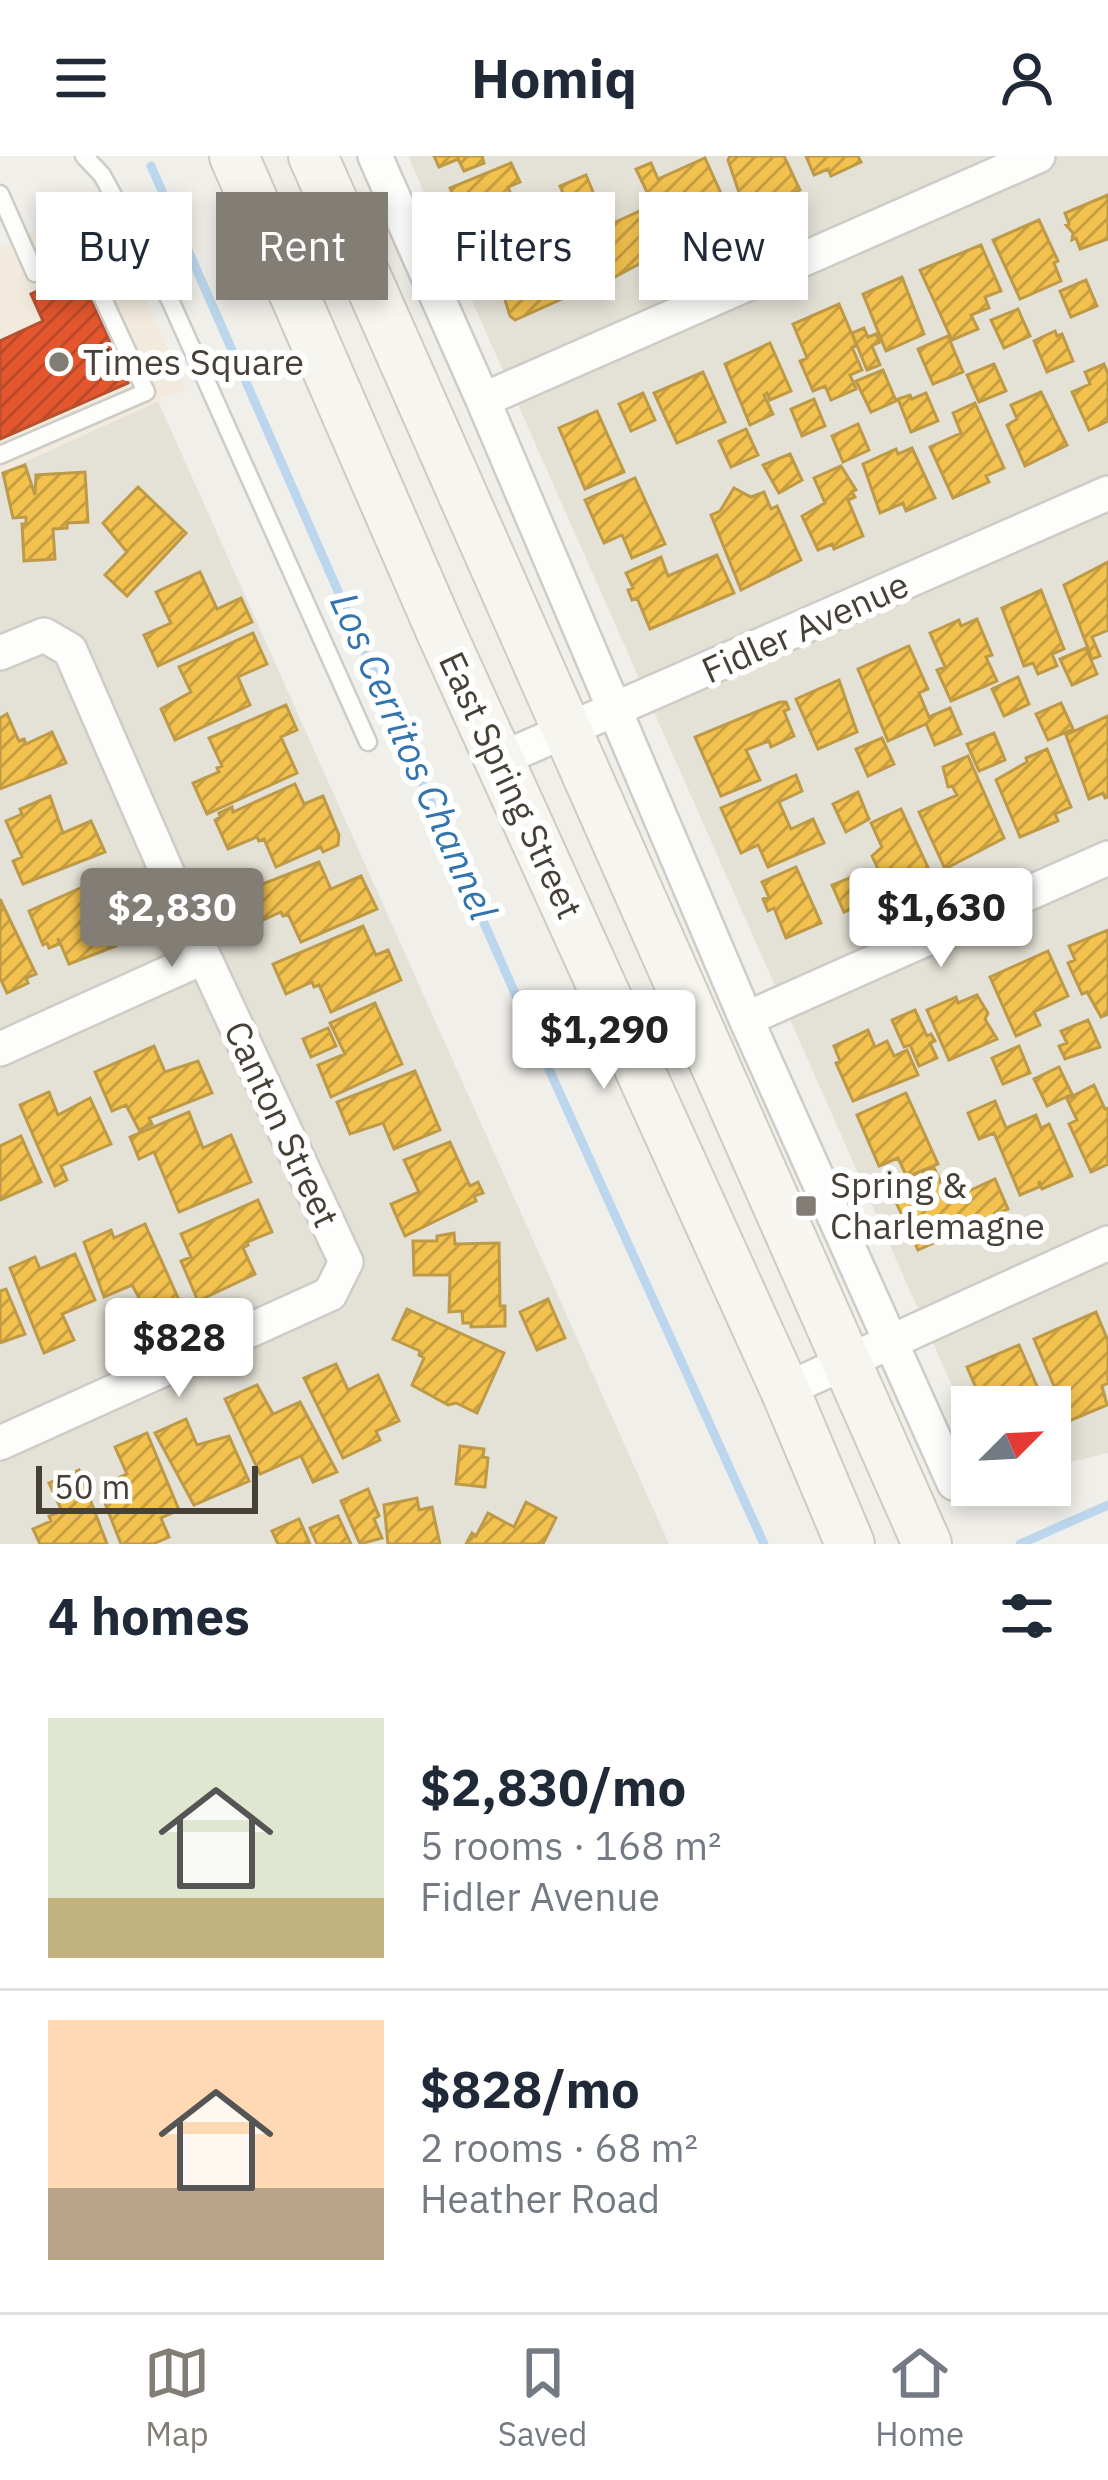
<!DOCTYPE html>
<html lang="en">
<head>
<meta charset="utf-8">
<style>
	:root { --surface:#fff; --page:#f2f2f3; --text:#1f2937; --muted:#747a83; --line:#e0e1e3; --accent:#827d75 }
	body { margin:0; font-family:"IBM Plex Sans",sans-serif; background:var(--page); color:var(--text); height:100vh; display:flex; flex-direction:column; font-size:45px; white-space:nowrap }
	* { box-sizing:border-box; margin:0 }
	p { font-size:39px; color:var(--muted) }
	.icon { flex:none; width:66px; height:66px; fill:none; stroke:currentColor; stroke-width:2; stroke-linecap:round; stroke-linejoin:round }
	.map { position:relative; height:1388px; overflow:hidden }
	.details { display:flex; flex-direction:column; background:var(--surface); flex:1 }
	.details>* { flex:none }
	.banner { position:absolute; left:36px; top:36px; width:1038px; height:108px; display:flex; gap:24px }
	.needle { width:78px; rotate:66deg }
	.buttons { position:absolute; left:951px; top:1230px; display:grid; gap:24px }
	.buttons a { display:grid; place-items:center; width:120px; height:120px; border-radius:0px; background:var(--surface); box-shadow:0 6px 18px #0003; font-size:60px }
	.scale { position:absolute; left:36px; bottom:30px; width:222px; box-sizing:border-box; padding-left:12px; border:6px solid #464036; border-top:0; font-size:33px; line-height:42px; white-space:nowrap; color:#464036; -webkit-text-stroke:9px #fff; paint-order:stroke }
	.price { position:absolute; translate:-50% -102px; padding:0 27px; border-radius:12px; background:#fff; color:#222; font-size:39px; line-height:78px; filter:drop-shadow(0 3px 6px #0008) }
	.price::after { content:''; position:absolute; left:50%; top:72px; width:36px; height:27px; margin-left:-18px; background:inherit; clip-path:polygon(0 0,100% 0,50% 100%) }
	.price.selected { background:var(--accent); color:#fff }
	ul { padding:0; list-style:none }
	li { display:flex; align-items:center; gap:36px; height:300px; padding:0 48px }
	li+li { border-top:3px solid var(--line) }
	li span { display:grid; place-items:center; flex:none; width:336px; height:240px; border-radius:0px; color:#555 }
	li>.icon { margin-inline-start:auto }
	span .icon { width:144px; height:144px; fill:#fffc; stroke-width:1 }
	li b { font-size:51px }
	h2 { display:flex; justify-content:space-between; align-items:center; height:144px; padding:0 48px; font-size:51px }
	.chip { padding:0 42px; border-radius:0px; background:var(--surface); box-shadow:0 6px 18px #0003; font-size:42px; line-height:108px }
	.chip.selected { background:var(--accent); color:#fff }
	header { display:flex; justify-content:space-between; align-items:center; height:156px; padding:0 48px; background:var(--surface); font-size:54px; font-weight:800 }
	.menu { display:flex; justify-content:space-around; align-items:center; height:168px; border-top:3px solid var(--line); background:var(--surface); font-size:33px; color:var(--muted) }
	.menu a { display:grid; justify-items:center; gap:6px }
	.menu .selected { color:var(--accent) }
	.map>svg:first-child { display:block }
</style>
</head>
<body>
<header><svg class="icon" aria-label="menu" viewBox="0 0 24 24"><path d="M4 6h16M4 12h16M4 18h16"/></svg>Homiq<svg class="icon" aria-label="person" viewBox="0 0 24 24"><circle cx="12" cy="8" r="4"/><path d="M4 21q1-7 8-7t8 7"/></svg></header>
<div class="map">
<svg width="1108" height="1388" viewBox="0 0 1108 1388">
	<defs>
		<pattern id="homes-hatch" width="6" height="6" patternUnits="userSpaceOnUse" patternTransform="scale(3)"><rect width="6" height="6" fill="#f2c14e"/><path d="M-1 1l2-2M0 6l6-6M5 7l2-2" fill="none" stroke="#c69e42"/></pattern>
		<pattern id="shops-hatch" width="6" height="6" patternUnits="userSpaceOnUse" patternTransform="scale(3)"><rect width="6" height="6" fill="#e4572e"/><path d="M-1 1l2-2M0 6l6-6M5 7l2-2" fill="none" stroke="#bb4928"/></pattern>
	</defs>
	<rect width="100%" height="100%" fill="#f0efea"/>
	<path fill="#e4e1d7" d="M408,0H1108V1297L1050,1311V1251H972V1275Z
		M158,245L669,1388H0V317Z"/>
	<path fill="#f2ebdd" d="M81,47L121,88L186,233L0,317V91L61,65Z"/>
	<path fill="url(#homes-hatch)" stroke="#be9a47" stroke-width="3" d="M434,0H482L484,7L464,15L458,3L439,11Z
		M730,0H784L800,34L770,47L767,40L744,51L728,4Z
		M806,0H858L861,6L831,20L828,13L814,19Z
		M705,2L734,66L675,95L636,13L651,7L658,23Z
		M511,7L520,26L508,31L529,80L480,102L468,74L476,71L469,56L462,60L450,32Z
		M586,19L597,46L571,57L560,30Z
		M1108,39V83L1080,93L1076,82L1072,84L1073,77L1066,69L1069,68L1065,57Z
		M644,53L663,95L611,123L594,76Z
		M1039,64L1058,105L1054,107L1061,125L1020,143L993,84Z
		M573,77L595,128L515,164L510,160L502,134L496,136L492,127L497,124L490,109L525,93L528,101Z
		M981,89L1001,135L985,141L989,152L971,159L978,173L952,184L920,114Z
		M902,121L924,178L886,195L863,138Z
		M1086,124L1097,150L1071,161L1060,135Z
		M839,148L857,190L852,191L862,214L850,219L856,233L831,244L825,230L813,235L800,205L807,202L793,168Z
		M1018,153L1030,180L1004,192L991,164Z
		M864,172L868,181L876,178L880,186L872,190L880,209L867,214L852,177Z
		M1055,175L1057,180L1062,178L1073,205L1047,216L1034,185Z
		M948,180L963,216L933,228L918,193Z
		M770,187L791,235L770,244L767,237L764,239L773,258L750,269L725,208Z
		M994,208L1006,235L979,246L967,219Z
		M1104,208L1108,218V265L1089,274L1072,236L1090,228L1085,216Z
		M883,214L896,245L871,256L856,225Z
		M703,216L725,266L677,287L654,237Z
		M1041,236L1067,289L1025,310L1007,269L1017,263L1011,249Z
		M643,237L655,264L631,275L619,248Z
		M926,237L938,265L911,276L898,243L910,239L912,243Z
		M814,243L825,270L802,280L791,253Z
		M975,247L1004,312L986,320L989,326L953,342L930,291L961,277L953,257Z
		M597,255L624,316L585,333L559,272Z
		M858,268L869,294L843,306L832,280Z
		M746,273L758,299L731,311L719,285Z
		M912,292L935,342L906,355L903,347L880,357L863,308L896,293L898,298Z
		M790,298L802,324L779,337L763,309Z
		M25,309L35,339L36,319L85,316L88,366L67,367V372L53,373L55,403L24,405L22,368H26V361L13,362L3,317Z
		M841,310L856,334L852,336L855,341L848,344L863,380L834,393L832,388L818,394L802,360L825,347L814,322Z
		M635,322L665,388L632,402L622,379L604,387L585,344Z
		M138,331L186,377L127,440L105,419L127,396L103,367Z
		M734,332L751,341L764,336L771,353L777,350L801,404L741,434L711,359L720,355Z
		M717,399L734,437L650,473L637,442L632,444L628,434L633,432L626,417L661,401L668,420Z
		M1108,406V474L1092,481L1100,500L1092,503L1064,429Z
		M200,416L217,453L241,442L252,466L158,510L144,479L171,467L156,436Z
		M1041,434L1064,493L1052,498L1057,510L1038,518L1033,507L1024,510L1002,452Z
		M977,463L992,499L986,501L997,525L951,545L937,514L945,511L930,477L959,464L961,470Z
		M253,477L267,508L238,521L250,549L175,584L161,553L191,536L179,511Z
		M909,490L928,533L919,537L929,561L950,552L961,578L935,589L926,568L888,585L858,513Z
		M1086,492L1097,518L1072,529L1060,503Z
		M1018,521L1029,548L1004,560L992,533Z
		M839,524L857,576L818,593L796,543Z
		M780,546H786L789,553L784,555L794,580L771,591L769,585L746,594L760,624L721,640L695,581Z
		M1061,547L1073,573L1048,584L1036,558Z
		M286,549L297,574L281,581L297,617L207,658L193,627L219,616L217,612L222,610L209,582Z
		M7,558L19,585L24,583L26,588L52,576L66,607L0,633V562Z
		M1108,560V641L1105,642L1103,637L1089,643L1066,579Z
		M994,577L1005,604L979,615L967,588Z
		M882,582L894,608L868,620L856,593Z
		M1047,593L1071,651L1055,658L1058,665L1020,681L996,624L1027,606L1026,602Z
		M968,600L1004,682L945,713L919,656L957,639L952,630L948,631L943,611Z
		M796,619L802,635L779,646L791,673L813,663L824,687L768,711L758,689L741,697L721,652Z
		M295,628L304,648L323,640L339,679L338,689L323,696L321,691L276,711L264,683L259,685L257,681L228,693L215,664L220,661L219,657L232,651L233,656Z
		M858,636L869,663L846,676L833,648Z
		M50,640L63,677L91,665L105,696L23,728L13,705L22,701L6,665L22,658L20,653Z
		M901,653L931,718L889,737L872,700L882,691L871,667Z
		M319,706L331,733L361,720L377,753L301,786L288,758L283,760L281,756L256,767L242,736Z
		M796,711L821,767L786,782L774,752L768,755L763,743L769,741L762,726Z
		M114,717L127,746L98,759L116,790L69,808L58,782L59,788L49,792L47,787L43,789L29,755Z
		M857,719L868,746L844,756L832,729Z
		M0,743L36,818L26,822L28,827L7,837L0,822Z
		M363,770L376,799L388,794L401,824L331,856L319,829L314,831L312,826L286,838L273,808Z
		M1108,774V858L1101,861L1087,836L1082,838L1068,807L1075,804L1069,790Z
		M1048,795L1068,840L1034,856L1040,869L1016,880L990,821Z
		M977,839L988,857L985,863L997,883L949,904L927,854L956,841L958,847Z
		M375,847L402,908L331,941L318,909L345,898L330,867Z
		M915,854L927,880L931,878L935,885L930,887L937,902L919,910L910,889L904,891L892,864Z
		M1088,864L1100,891L1065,903L1059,890L1067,887L1061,875Z
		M328,872L336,890L311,901L303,883Z
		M868,874L875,891L887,885L894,900L907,894L918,919L853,945L836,907L840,905L834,890Z
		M154,890L165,916L198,905L212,937L149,962L152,968L139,974L126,949L112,955L95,916Z
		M1019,890L1030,917L1003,928L992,902Z
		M1059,911L1072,938L1047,950L1034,923Z
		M415,915L440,974L394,993L383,967L350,978L337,946Z
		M1094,929L1105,953L1108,952V1008L1091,1016L1069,968L1077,964L1067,943Z
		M49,936L58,959L90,942L111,988L61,1010L67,1024L55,1030L20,949Z
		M906,937L938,1008L907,1021L898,1002L879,1010L857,959Z
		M995,945L1006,972L1036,959L1041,972L1049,968L1072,1020L1042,1033L1039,1025V1031L1020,1039L994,977L979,983L968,957Z
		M189,956L203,992L231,979L251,1026L179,1056L154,996L139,1003L130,981Z
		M21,980L41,1026L0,1044V990Z
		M450,986L470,1030L478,1026L483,1037L474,1040L476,1045L405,1080L391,1048L419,1036L404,1004Z
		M934,1012L943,1031L954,1026L960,1039L995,1023L1008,1053L918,1094L893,1040L915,1029L912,1022Z
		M258,1044L272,1076L247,1086L248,1089L243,1092L255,1118L198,1145L181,1105L191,1101L181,1078Z
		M145,1068L179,1144L148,1158L132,1129L104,1141L84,1086L111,1074L114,1082Z
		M454,1077L455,1088L499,1087L500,1150H505V1170L471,1171V1167H463L462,1155L449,1156L450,1119H414L413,1085H437V1080Z
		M75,1098L95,1144L62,1158L74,1184L44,1197L10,1112L35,1101L40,1113Z
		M6,1133L25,1178L0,1187V1135Z
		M548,1143L565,1182L537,1194L520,1156Z
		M407,1153L504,1197L477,1257L456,1247L448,1249L412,1229L424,1202L419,1199L420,1195L393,1183Z
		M1096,1156L1108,1185V1227L1102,1230L1107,1249L1069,1265L1034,1183Z
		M1019,1189L1046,1251H992L986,1238L980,1241L967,1211Z
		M336,1208L348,1234L378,1219L399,1265L376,1275L380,1284L343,1302L304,1222Z
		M257,1229L273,1258L300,1246L337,1316L313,1326L301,1300L260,1318L225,1243Z
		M186,1263L197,1289L229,1280L249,1325L194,1349L155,1277Z
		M147,1277L179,1354L161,1362L169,1381L153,1388H121L101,1337L123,1328L120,1321L127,1318L115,1291Z
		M460,1290L484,1293L483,1301L488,1302L485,1331L456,1328Z
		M79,1314L107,1388H40L33,1373L51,1365L49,1360L62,1355L49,1327Z
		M368,1333L379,1360L374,1363L382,1382L360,1388L341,1345Z
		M417,1342L419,1354L432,1351L440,1388H388L384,1349Z
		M526,1346L556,1362L543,1388H466L472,1377L476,1380L488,1357L514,1371Z
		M338,1360L351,1388H317L310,1372Z
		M299,1363L310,1388H278L272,1375Z"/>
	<path fill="url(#shops-hatch)" stroke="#b55030" stroke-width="3" d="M79,116L128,227L0,283V185L43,165L31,138Z"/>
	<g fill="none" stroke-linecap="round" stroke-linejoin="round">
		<path stroke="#bcd7ed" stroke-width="9" d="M151,10L528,867L764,1388
			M1020,1388L1108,1349"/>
		<defs>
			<path id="service" d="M84,0L102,19L170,144L368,586
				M0,38L35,117L82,97L146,236L0,299"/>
			<path id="minor" d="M375,0L483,244L746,863L954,1327
				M483,244L1038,0
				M0,497L44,479L70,494L204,801L346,1106L330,1138L0,1287
				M501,603L1108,337
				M746,863L1108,702
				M0,893L204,801
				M785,1234L1108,1087"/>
			<path id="secondary" d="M234,0L441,476L785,1234L850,1388
				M313,0L927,1388"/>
		</defs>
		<use href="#service" stroke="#ceccc7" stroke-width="21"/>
		<use href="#minor" stroke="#ceccc7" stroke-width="38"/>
		<use href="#secondary" stroke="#ceccc1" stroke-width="52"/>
		<use href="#service" stroke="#fdfdfc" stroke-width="16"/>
		<use href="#minor" stroke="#fdfdfc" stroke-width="33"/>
		<use href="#secondary" stroke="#f6f5ef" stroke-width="48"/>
	</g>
	<g fill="#827d75" stroke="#fff" stroke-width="4.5">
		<circle cx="59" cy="206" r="12"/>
		<rect x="794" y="1038" width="24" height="24" rx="6"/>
	</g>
	<g text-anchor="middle" stroke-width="12" stroke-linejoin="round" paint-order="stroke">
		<g font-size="36" fill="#464036" stroke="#fff" text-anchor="start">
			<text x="83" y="219">Times Square</text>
			<text x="830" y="1042">Spring &amp;<tspan x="830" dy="41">Charlemagne</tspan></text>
		</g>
		<g font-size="36" fill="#464036" stroke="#fff">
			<text transform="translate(805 471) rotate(-24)" y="13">Fidler Avenue</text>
			<text transform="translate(511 629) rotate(65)" y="13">East Spring Street</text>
			<text transform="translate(282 968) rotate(65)" y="13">Canton Street</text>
		</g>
		<g font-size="39" font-style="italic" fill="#3274ae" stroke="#fff">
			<text transform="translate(414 600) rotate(66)" y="14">Los Cerritos Channel</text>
		</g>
	</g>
</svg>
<div class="buttons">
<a><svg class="needle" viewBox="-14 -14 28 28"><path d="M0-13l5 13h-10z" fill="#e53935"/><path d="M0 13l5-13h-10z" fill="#747a83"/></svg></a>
</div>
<div class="scale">50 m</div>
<b class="price selected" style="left:172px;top:814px">$2,830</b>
<b class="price" style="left:941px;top:814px">$1,630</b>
<b class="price" style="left:604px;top:936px">$1,290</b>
<b class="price" style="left:179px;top:1244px">$828</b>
<div class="banner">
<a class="chip">Buy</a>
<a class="chip selected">Rent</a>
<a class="chip">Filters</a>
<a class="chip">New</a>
</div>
</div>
<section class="details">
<h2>4 homes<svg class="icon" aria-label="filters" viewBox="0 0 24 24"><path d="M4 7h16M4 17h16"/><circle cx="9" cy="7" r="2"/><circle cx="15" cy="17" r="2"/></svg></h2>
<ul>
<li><span style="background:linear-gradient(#dfe7d0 75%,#c2b280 0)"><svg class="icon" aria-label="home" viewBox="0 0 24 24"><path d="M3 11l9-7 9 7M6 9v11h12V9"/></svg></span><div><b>$2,830/mo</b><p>5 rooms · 168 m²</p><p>Fidler Avenue</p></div></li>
<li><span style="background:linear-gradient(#ffd9b3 70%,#b9a48a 0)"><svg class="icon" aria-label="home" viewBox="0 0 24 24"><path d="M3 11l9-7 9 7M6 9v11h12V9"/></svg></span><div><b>$828/mo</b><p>2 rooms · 68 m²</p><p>Heather Road</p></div></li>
</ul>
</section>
<nav class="menu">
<a class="selected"><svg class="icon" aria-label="map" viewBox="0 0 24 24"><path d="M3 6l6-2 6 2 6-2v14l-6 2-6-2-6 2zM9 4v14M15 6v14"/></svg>Map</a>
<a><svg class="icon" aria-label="saved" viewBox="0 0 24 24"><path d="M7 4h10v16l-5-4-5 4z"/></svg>Saved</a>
<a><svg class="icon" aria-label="home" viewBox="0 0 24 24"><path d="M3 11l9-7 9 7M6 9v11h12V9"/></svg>Home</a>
</nav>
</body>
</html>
